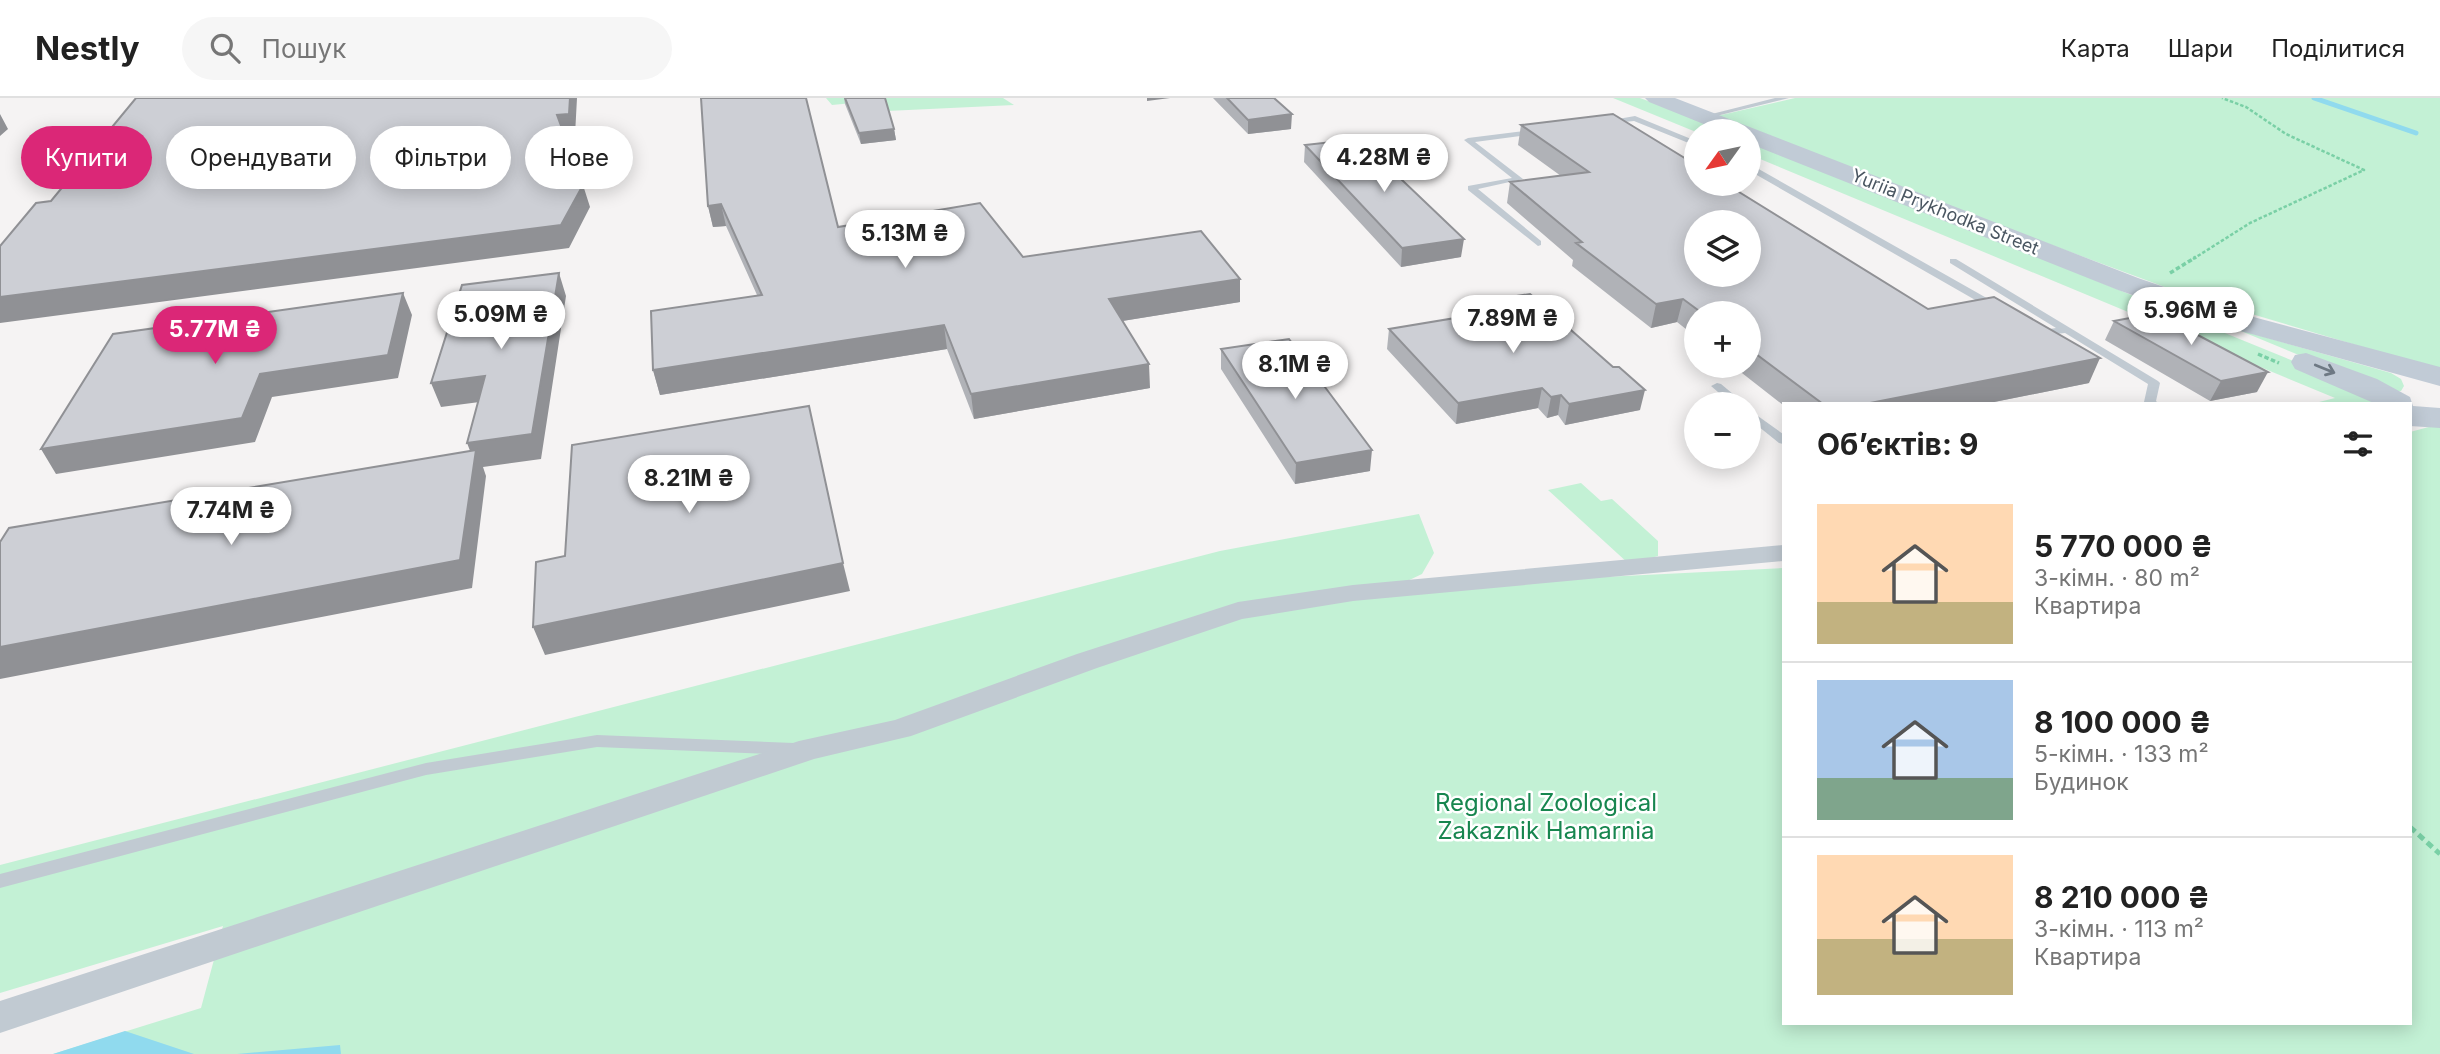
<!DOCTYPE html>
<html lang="uk">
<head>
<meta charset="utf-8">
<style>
	:root { --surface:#fff; --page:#f6f6f6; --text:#222; --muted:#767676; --line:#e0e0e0; --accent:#db2777 }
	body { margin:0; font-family:Inter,sans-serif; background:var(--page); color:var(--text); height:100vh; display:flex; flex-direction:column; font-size:26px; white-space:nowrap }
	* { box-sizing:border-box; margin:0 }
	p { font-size:23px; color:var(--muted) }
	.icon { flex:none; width:38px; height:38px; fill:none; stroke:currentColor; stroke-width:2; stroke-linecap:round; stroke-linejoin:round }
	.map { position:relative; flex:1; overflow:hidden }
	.drawer { position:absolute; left:1782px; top:304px; width:630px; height:623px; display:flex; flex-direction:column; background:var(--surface); border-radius:0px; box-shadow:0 4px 18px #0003 }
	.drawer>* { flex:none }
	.top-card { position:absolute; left:21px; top:28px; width:665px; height:63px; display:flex; gap:14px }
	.needle { width:46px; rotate:237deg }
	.fabs { position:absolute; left:1684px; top:21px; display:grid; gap:14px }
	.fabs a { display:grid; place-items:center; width:77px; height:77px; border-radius:50%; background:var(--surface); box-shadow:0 4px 18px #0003; font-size:35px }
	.price { position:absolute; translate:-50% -60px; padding:0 16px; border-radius:24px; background:#fff; color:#222; font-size:23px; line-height:46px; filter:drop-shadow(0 2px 4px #0008) }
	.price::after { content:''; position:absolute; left:50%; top:42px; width:21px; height:16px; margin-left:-10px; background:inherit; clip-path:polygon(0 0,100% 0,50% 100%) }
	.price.current { background:var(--accent); color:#fff }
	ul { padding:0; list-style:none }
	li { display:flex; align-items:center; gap:21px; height:175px; padding:0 35px }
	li+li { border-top:2px solid var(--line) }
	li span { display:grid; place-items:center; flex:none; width:196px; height:140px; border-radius:0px; color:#555 }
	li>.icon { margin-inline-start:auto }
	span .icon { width:84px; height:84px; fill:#fffc; stroke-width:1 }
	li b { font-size:30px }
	h2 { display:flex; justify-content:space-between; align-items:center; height:84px; padding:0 35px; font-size:30px }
	.pill { padding:0 24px; border-radius:32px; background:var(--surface); box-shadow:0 4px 18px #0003; font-size:24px; line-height:63px }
	.pill.current { background:var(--accent); color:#fff }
	header { display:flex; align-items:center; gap:42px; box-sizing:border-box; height:98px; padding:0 35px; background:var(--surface); border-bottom:2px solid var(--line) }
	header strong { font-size:33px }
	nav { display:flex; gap:38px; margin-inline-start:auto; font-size:24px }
	.search { width:490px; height:63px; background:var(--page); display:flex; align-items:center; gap:18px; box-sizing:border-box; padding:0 24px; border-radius:38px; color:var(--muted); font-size:26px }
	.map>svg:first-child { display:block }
</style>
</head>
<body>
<header>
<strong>Nestly</strong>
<div class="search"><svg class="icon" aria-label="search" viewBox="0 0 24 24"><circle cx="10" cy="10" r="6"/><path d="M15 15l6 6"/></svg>Пошук</div>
<nav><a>Карта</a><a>Шари</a><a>Поділитися</a></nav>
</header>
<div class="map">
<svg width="2440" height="956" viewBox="0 0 2440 956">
	<rect width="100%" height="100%" fill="#f5f3f3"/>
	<path fill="#c3f1d5" d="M826,0H1003L1014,7L887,13L883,2L832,7Z
		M1613,0H1640L1729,33L1696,34Z
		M1795,0H2440V272L2181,195L1708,20Z
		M1748,41L2345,284L2383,306H2311L2335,300L1748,56Z
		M2236,231L2391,275L2401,281L2404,288L2401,293L2391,294L2379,290Z
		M2440,326V956H53L201,910L223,828L0,895V767L1220,453L1419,416L1434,455L1422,476L1401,486L1424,488L1783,470V926H2410V334Z
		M1581,385L1601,403L1612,401L1658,443V458L1629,466L1548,392Z"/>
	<path fill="#90daee" d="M125,933L194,956H53Z
		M340,947L341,956H237Z"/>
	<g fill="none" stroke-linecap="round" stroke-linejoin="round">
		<path stroke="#90daee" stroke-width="5" d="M2314,0L2416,35"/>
		<path stroke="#7ad0a6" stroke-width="2.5" stroke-dasharray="3.5 2" stroke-linecap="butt" d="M2193,161L2250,125L2364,72L2286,36L2246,9L2222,0"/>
		<path stroke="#7ad0a6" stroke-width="3.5" stroke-dasharray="4.5 2.5" stroke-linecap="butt" d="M2170,175L2196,159
			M2258,256L2279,265"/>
		<path stroke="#7ad0a6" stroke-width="5" stroke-dasharray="7 4.5" stroke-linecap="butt" d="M2410,729L2440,756"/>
		<path fill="#c1cad2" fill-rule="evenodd" d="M1775,0H1789L1704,21L1700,19Z
			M1635,18L1696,43V48L1634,23L1605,26L1601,24Z
			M1539,31L1543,33L1542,35L1475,44L1523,81L1478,91L1541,143V147L1538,148L1468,92V88L1512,80L1464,42L1468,40Z
			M1748,65L1999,207L2000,209L1995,212L1991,211L1748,72Z
			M1950,161H1956L2158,283L2160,285L2156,303L2159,306H2146L2144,304L2148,286L2065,235L2037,238L2032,233L2033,231L2043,232L2056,230L1950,165Z
			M1717,285L1721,286L1745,306H1732L1711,288Z
			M1748,311L1783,336V346L1779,345L1748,320Z
			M597,637L794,645L800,647L802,651L800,655L794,657L597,649L426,677L0,790V776L426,665Z"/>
		<path fill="#c1cad2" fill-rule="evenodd" d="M1783,447V463L1353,503L1242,521L1097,570L911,638L814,661L0,935V903L799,643L895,622L1077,556L1238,504L1353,487Z"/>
		<path fill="#c1cbd6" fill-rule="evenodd" d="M1645,0H1675L2138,180L2246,217L2440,269V288L2226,229L2118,192L1748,45V33H1721L1649,4Z
			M2306,255L2377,281L2410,299L2413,308L2440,310V330L2410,328V306H2376L2295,271L2291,264L2295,257Z"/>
	</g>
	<path fill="#b0b2b7" d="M701,0L838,129L1023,159L1240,181V204L1122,223L1150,290L974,321L947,251L660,297L653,272L757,197L726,128L713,129L708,108Z
		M844,0H885L894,31L896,42L861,46L845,6Z
		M1213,0H1274L1291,31L1248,36Z
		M1521,27L1928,211L2089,285L1984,306L1783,307L1733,268H1748V215H1696V239L1677,224L1651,230L1572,168L1573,162L1507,105L1510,84L1561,78L1518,47Z
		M1305,47L1461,159L1401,169L1304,64Z
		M1491,202L1640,312L1565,327L1558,317L1547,320L1538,310L1456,326L1387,251L1389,231L1489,215Z
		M2114,223L2257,294L2210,303L2105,242Z
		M1221,251L1370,373L1295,386L1221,271Z"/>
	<path fill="#909195" d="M570,0H577L575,37L563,38L557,17Z
		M1147,0H1170L1147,3Z
		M0,16L8,31L0,38Z
		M1292,16L1291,31L1248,36V22Z
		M894,31L896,42L861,46L859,35Z
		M583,87L590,109L569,150L0,225V199Z
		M721,106L726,128L713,129L708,108Z
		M1464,141L1461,159L1401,169L1402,150Z
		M559,175L566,198L541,361L483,369L486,378L472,490L0,581V549L474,363L467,345Z
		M1240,181V204L1110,225L1109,201Z
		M403,195L412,217L398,280L272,299L255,344L56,376L41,351Z
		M1683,201L1677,224L1651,230L1656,206Z
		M944,227L947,251L660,297L653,272Z
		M2100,260L2089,285L1984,306H1865Z
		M1149,266L1150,290L974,321L971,296Z
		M2268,274L2257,294L2210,303L2221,283Z
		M485,278L495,302L441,309L431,285Z
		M1542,290L1538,310L1456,326L1458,305Z
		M1645,292L1640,312L1565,327L1569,306Z
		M1561,297L1558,317L1547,320L1551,299Z
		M1372,352L1370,373L1295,386L1296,365Z
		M843,465L850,493L545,557L533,529Z"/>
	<path fill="#cdcfd5" stroke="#909195" stroke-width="2" fill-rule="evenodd" d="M136,0H570L569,16L557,17L583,87L561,127L0,199V148L36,105L51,103Z
		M701,0H806L838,129L980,105L1023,159L1201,133L1240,181L1109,201L1149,266L971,296L944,227L653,272L651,213L762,197L721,106L708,108Z
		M845,0H885L894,31L859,35Z
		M1227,0H1274L1292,16L1248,22Z
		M1613,16L1696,67V86H1726L1928,211L1994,199L2100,260L1865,306H1823L1748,250V215H1702L1683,201L1656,206L1576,145L1582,144L1510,84L1589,74L1521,27ZM1696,124H1748V177H1696Z
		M1359,41L1464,141L1402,150L1305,47Z
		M559,175L532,336L467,345L485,278L431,285L462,187Z
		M403,195L388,257L260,276L242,320L41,351L113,236Z
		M1530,196L1613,269H1619L1645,292L1569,306L1561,297L1551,299L1542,290L1458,305L1389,231L1503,212L1491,202Z
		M2156,215L2268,274L2221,283L2114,223Z
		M1289,241L1372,352L1296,365L1221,251Z
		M809,308L843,465L533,529L536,464L565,458L572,347Z
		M476,352L460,462L0,549V444L9,430Z"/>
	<defs><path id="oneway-shaft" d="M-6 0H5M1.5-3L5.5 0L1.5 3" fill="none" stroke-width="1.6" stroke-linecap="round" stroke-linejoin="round" transform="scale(1.75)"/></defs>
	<use stroke="#6e7984" href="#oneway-shaft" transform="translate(2325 271) rotate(22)"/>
	<g text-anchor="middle" stroke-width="5" stroke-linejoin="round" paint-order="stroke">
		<g font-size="18" fill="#4a5661" stroke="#fff">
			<text transform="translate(1945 114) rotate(22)" y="6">Yuriia Prykhodka Street</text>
		</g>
		<g font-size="24" fill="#17864f" stroke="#fff">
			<text x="1546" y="713">Regional Zoological<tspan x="1546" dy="28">Zakaznik Hamarnia</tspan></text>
		</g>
	</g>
</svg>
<div class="fabs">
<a><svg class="needle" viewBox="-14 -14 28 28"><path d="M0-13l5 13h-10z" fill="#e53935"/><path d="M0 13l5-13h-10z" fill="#767676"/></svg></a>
<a><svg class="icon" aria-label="layers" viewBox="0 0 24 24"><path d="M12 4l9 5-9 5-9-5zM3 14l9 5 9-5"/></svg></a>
<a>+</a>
<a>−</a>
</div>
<b class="price" style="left:1384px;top:96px">4.28M ₴</b>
<b class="price" style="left:905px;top:172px">5.13M ₴</b>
<b class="price" style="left:2191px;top:249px">5.96M ₴</b>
<b class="price" style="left:501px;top:253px">5.09M ₴</b>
<b class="price" style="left:1513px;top:257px">7.89M ₴</b>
<b class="price current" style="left:215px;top:268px">5.77M ₴</b>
<b class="price" style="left:1295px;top:303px">8.1M ₴</b>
<b class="price" style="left:689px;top:417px">8.21M ₴</b>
<b class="price" style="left:231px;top:449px">7.74M ₴</b>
<div class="top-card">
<a class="pill current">Купити</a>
<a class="pill">Орендувати</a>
<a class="pill">Фільтри</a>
<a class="pill">Нове</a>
</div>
<section class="drawer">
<h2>Об’єктів: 9<svg class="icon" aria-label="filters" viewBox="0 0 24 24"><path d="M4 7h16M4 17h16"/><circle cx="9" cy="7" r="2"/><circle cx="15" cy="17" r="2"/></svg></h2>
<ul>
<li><span style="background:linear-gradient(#ffd9b3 70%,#c2b280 0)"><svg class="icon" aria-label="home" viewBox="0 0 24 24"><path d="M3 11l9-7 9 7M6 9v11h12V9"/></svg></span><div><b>5 770 000 ₴</b><p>3-кімн. · 80 m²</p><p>Квартира</p></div></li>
<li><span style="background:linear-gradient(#a9c7e8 70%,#7fa58c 0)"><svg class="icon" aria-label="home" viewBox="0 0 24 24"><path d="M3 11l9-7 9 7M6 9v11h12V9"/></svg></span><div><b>8 100 000 ₴</b><p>5-кімн. · 133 m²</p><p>Будинок</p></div></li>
<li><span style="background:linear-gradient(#ffd9b3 60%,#c2b280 0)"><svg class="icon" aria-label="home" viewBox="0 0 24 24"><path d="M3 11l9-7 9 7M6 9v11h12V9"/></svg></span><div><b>8 210 000 ₴</b><p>3-кімн. · 113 m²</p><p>Квартира</p></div></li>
</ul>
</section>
</div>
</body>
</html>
